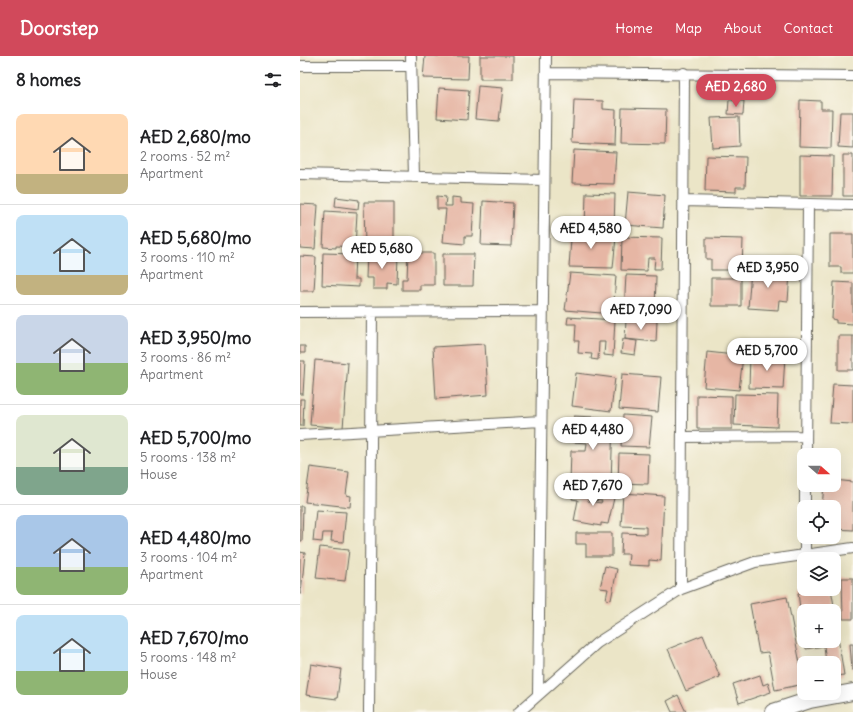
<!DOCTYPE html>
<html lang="en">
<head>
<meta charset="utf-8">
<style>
	:root { --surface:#fff; --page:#f6f6f6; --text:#202124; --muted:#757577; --line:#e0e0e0; --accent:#d1495b }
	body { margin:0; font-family:Delius,sans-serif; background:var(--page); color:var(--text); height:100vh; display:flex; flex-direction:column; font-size:15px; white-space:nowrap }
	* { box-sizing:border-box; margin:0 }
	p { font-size:13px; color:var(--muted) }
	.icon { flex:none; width:22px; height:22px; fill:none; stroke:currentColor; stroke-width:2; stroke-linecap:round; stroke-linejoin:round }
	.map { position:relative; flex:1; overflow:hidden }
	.side { display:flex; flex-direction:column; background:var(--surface); width:300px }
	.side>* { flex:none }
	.needle { width:26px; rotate:111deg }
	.fabs { position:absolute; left:497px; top:392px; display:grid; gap:8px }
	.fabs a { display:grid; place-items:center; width:44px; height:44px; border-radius:8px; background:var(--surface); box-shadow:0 4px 16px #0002; font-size:20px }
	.price { position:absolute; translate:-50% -34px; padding:0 9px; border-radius:14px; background:#fff; color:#222; font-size:13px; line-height:26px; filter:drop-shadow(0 1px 2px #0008) }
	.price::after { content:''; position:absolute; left:50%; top:24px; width:12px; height:9px; margin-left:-6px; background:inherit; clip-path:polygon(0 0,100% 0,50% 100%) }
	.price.on { background:var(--accent); color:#fff }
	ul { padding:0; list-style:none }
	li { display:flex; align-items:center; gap:12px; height:100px; padding:0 16px }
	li+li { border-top:1px solid var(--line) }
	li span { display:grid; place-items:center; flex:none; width:112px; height:80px; border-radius:8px; color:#555 }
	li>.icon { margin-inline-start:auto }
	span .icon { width:48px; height:48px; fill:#fffc; stroke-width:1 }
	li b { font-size:17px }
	h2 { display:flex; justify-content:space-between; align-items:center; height:48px; padding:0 16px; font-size:17px }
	header { display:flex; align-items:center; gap:24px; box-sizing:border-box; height:56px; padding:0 20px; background:var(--accent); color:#fff }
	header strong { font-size:19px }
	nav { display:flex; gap:22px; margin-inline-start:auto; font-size:14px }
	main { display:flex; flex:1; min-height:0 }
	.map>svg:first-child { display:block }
</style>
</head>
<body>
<header>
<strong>Doorstep</strong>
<nav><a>Home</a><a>Map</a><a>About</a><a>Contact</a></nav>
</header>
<main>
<section class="side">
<h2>8 homes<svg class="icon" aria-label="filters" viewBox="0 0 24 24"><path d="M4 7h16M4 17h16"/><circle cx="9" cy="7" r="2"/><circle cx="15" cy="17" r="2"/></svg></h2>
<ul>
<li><span style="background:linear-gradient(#ffd9b3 75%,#c2b280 0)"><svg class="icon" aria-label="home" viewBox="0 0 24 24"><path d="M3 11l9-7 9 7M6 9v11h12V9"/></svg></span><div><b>AED 2,680/mo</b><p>2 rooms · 52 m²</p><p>Apartment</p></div></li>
<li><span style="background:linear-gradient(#bfe0f5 75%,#c2b280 0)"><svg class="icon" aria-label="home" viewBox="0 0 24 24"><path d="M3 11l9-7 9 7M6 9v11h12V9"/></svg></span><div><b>AED 5,680/mo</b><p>3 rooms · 110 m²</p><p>Apartment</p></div></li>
<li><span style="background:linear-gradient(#c9d6e8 60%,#8fb573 0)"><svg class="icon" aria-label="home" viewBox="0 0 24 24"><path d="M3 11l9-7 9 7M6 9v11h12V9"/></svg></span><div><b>AED 3,950/mo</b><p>3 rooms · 86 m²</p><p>Apartment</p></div></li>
<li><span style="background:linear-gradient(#dfe7d0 65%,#7fa58c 0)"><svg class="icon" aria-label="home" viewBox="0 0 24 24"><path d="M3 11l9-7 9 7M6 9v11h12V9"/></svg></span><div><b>AED 5,700/mo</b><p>5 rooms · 138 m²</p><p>House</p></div></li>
<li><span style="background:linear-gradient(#a9c7e8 65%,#8fb573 0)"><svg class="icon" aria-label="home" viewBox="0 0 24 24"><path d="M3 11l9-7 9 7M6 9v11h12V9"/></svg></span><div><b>AED 4,480/mo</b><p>3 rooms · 104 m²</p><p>Apartment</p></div></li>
<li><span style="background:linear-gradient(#bfe0f5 70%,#8fb573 0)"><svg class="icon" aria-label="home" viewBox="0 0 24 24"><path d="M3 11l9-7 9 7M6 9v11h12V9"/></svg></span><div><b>AED 7,670/mo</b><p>5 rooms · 148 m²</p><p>House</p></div></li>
</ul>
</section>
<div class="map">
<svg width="553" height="656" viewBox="0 0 553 656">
	<rect width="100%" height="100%" fill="#fbf7ec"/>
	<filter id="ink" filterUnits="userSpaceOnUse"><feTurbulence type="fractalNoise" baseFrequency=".025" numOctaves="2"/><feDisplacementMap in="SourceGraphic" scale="8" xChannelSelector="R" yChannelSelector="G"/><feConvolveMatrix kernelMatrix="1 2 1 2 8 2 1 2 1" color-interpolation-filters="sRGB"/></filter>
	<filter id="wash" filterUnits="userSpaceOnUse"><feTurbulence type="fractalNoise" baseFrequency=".012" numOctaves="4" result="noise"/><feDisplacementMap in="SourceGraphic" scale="16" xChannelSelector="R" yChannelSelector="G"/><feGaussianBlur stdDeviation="0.9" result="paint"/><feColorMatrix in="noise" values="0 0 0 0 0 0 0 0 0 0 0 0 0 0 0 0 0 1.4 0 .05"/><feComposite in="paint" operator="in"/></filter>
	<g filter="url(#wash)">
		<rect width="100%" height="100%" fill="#ebe5c7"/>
		<g id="blocks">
			<path fill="#e6b6a4" d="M125,0H169L168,23L123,22Z
				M180,0H213V23H180Z
				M178,30L203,32L199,65L175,63Z
				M139,32L169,34L167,64L137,62Z
				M274,44L303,45V53L316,54L315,89L272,87Z
				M429,44L444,45L443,59L428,58Z
				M500,44L521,45V53H532L531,92L499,91Z
				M322,52L366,53L365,88L321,87Z
				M540,56H553V92L538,91Z
				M439,61L440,90L413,92L411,62Z
				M274,94L316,96L314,128L272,127Z
				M500,99L533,100L532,140H500Z
				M543,99H553V140H543Z
				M406,100L446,101L445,131H436V136L405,135Z
				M328,136L365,139L363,172L325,169Z
				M286,137L315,138L314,172H285Z
				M137,140L146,141L145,150H152V141L161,142V147L174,148L172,180H165V188L143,186L146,153H137Z
				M36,141L59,144L58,153L35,150Z
				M183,145L213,147L211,190L181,189Z
				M64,146H94V190L65,191Z
				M0,148L18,149L15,193L0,192Z
				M25,155L57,157L55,191L36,190V192L23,191Z
				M269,173L283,174L282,179L316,181L313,212L269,211L271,183H268Z
				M530,178H553V217H541V211H530Z
				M322,181L362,182L361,213H354L355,202H348L347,215L321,214Z
				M406,182L443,183L442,214H411V203H406Z
				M23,197L55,198L54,223H59V231L22,229Z
				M108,197H134V229H120V234H102V223H107Z
				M67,198L98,199L97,228L87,227V233H73V222H66Z
				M143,198H174L173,230H143Z
				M0,200L16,201L14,235H0Z
				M451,214L490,217L488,245L479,244L478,254L448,252Z
				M270,217L316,220L313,258L265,254Z
				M326,219L356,220L355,256L324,255Z
				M411,222H441V250H411Z
				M534,226L553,227V268L536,267V264L532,263Z
				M268,261L315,264L313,300L304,299L305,286H299L298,304L291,303L292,298L278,297L279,285H275L276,268H267Z
				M326,264L357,265L356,286L325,283Z
				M538,280H553V314H538Z
				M323,283L337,285L335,299L321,297Z
				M185,288L188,339L136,343L133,291Z
				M0,290H5V297H0Z
				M407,296L443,300L439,334L404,331Z
				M450,299L485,301L483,333L449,332Z
				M15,304L48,307L43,372L10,369Z
				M0,305H5L3,338H0Z
				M276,317L315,322L311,355L272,350Z
				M322,318L361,321L358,356L319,353Z
				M533,328L553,329V368L530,367Z
				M435,338L478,339L477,371L434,369Z
				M397,339L432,340V373H397Z
				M0,343H4L3,370H0Z
				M323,359L352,361L349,391L321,390Z
				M274,360L313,362L311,428L270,426L271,395H286L287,387L273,386Z
				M319,397L349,398L348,428L318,427Z
				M534,407L536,408V420H534Z
				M10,411L49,416L46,439L51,440L50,451L5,446Z
				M534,424L553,426V474L534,473V451H522L524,429H534Z
				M274,432L289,435L288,445L301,447L302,445L292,444L294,434L315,438L308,468L301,467V470L274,465L278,444L272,443Z
				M323,437L364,440L361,505L349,504V510L328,509L329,498H321L322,477L346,478V471L321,470Z
				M0,450H3L2,485H0Z
				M16,454L46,456L43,486L31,485L32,477H23L22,486L13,485Z
				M276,477H312V500H286V488H276Z
				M20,491L49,494L45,525L16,522Z
				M0,496L5,497L1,538H0Z
				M305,510L317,513L311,544L306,543L308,533L300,532Z
				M542,522H553V563H543Z
				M524,533H531L535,555H504L503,575L498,537Z
				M487,541L504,628L475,634L468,596L459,597L450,548Z
				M534,557L544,619L535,620L534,607H526L524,590L506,593L505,585H534Z
				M403,579L420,621L386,635L368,593Z
				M550,588H553V614H552Z
				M11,608L41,613L37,643L6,639Z
				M460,619L463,629L468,627L471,636L439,647L433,628Z
				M378,639L386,656H372L367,645Z"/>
		</g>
	</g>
	<g filter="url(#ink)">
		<use href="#blocks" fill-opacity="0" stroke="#646258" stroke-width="1"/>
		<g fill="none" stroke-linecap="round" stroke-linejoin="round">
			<defs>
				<path id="minor" d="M111,0L114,121
					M0,10H111
					M246,17L553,20
					M0,118L244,124
					M383,145L553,149
					M0,256L243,255
					M0,379L241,365
					M382,381L506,380
					M506,399L508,148
					M505,451V429
					M505,499V481
					M381,533L384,17
					M238,639L246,0
					M69,656L72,256
					M219,656L297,587L381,533L455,506L553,492"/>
				<path id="primary" d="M473,656L510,644L553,636"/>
			</defs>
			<use href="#minor" stroke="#646258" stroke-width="12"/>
			<use href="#primary" stroke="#646258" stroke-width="18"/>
			<use href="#minor" stroke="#fff" stroke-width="10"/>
			<use href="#primary" stroke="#fff" stroke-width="16"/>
		</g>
	</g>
</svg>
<div class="fabs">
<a><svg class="needle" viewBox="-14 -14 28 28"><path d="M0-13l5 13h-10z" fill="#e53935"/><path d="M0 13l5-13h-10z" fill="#757577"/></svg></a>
<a><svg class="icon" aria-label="locate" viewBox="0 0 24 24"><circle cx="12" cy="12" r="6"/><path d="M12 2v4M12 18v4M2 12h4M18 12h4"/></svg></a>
<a><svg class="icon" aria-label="layers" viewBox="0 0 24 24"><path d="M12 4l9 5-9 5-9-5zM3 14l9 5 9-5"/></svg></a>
<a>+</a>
<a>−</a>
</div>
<b class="price on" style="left:436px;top:52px">AED 2,680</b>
<b class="price" style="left:291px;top:194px">AED 4,580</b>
<b class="price" style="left:82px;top:214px">AED 5,680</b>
<b class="price" style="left:468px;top:233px">AED 3,950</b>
<b class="price" style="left:341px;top:275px">AED 7,090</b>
<b class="price" style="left:467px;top:316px">AED 5,700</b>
<b class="price" style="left:293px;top:395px">AED 4,480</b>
<b class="price" style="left:293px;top:451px">AED 7,670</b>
</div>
</main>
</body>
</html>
